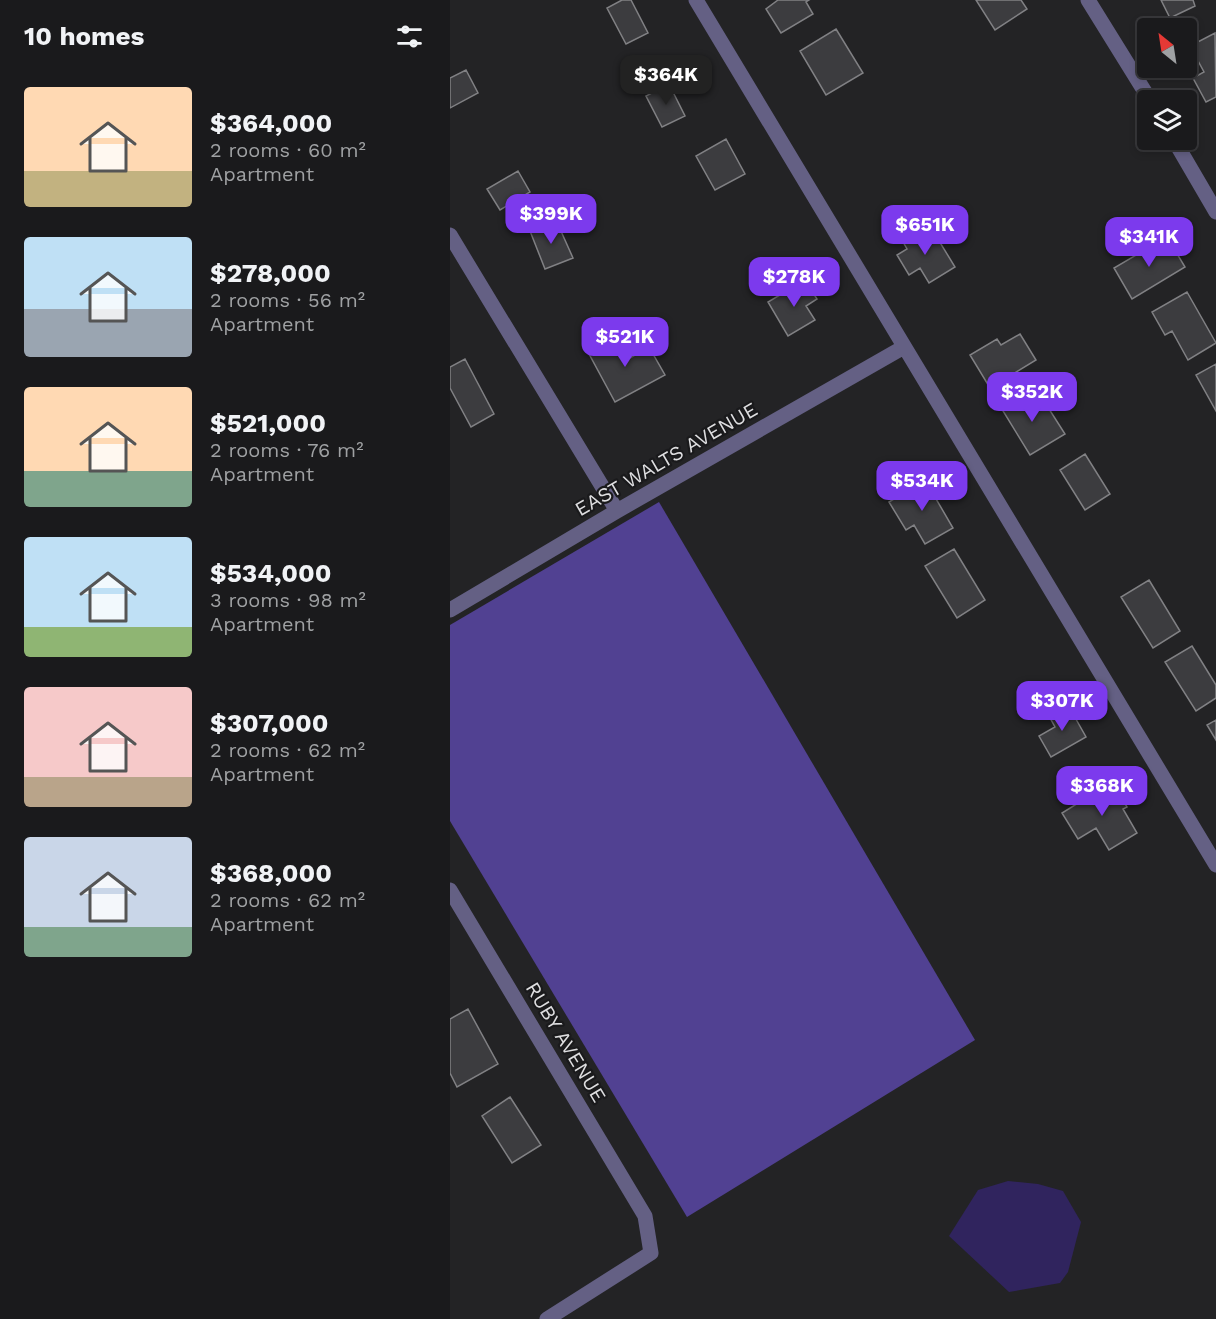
<!DOCTYPE html>
<html lang="en">
<head>
<meta charset="utf-8">
<style>
	:root { --surface:#1a1a1c; --page:#232325; --text:#f1f3f6; --muted:#9fa1a3; --line:#38383b; --accent:#7c3aed }
	body { margin:0; font-family:"Work Sans",sans-serif; background:var(--page); color:var(--text); height:100vh; display:flex; flex-direction:column; font-size:22px; white-space:nowrap }
	* { box-sizing:border-box; margin:0 }
	p { font-size:20px; color:var(--muted) }
	.icon { flex:none; width:33px; height:33px; fill:none; stroke:currentColor; stroke-width:2; stroke-linecap:round; stroke-linejoin:round }
	.map { position:relative; flex:1; overflow:hidden }
	.drawer { display:flex; flex-direction:column; background:var(--surface); width:450px }
	.drawer>* { flex:none }
	.needle { width:39px; rotate:330deg }
	.fabs { position:absolute; left:687px; top:18px; display:grid; gap:12px }
	.fabs a { display:grid; place-items:center; width:60px; height:60px; border-radius:6px; background:var(--surface); box-shadow:0 3px 9px #0003,0 0 0 2px var(--line); font-size:30px }
	.price { position:absolute; translate:-50% -51px; padding:0 14px; border-radius:12px; background:var(--accent); color:#fff; font-size:20px; line-height:39px; filter:drop-shadow(0 2px 3px #0008) }
	.price::after { content:''; position:absolute; left:50%; top:36px; width:18px; height:14px; margin-left:-9px; background:inherit; clip-path:polygon(0 0,100% 0,50% 100%) }
	.price.current { background:#222; color:#fff }
	ul { padding:0; list-style:none }
	li { display:flex; align-items:center; gap:18px; height:150px; padding:0 24px }
	li span { display:grid; place-items:center; flex:none; width:168px; height:120px; border-radius:6px; color:#555 }
	li>.icon { margin-inline-start:auto }
	span .icon { width:72px; height:72px; fill:#fffc; stroke-width:1 }
	li b { font-size:26px }
	h2 { display:flex; justify-content:space-between; align-items:center; height:72px; padding:0 24px; font-size:26px }
	main { display:flex; flex:1; min-height:0 }
	.map>svg:first-child { display:block }
</style>
</head>
<body>
<main>
<section class="drawer">
<h2>10 homes<svg class="icon" aria-label="filters" viewBox="0 0 24 24"><path d="M4 7h16M4 17h16"/><circle cx="9" cy="7" r="2"/><circle cx="15" cy="17" r="2"/></svg></h2>
<ul>
<li><span style="background:linear-gradient(#ffd9b3 70%,#c2b280 0)"><svg class="icon" aria-label="home" viewBox="0 0 24 24"><path d="M3 11l9-7 9 7M6 9v11h12V9"/></svg></span><div><b>$364,000</b><p>2 rooms · 60 m²</p><p>Apartment</p></div></li>
<li><span style="background:linear-gradient(#bfe0f5 60%,#9aa5b1 0)"><svg class="icon" aria-label="home" viewBox="0 0 24 24"><path d="M3 11l9-7 9 7M6 9v11h12V9"/></svg></span><div><b>$278,000</b><p>2 rooms · 56 m²</p><p>Apartment</p></div></li>
<li><span style="background:linear-gradient(#ffd9b3 70%,#7fa58c 0)"><svg class="icon" aria-label="home" viewBox="0 0 24 24"><path d="M3 11l9-7 9 7M6 9v11h12V9"/></svg></span><div><b>$521,000</b><p>2 rooms · 76 m²</p><p>Apartment</p></div></li>
<li><span style="background:linear-gradient(#bfe0f5 75%,#8fb573 0)"><svg class="icon" aria-label="home" viewBox="0 0 24 24"><path d="M3 11l9-7 9 7M6 9v11h12V9"/></svg></span><div><b>$534,000</b><p>3 rooms · 98 m²</p><p>Apartment</p></div></li>
<li><span style="background:linear-gradient(#f6c9c9 75%,#b9a48a 0)"><svg class="icon" aria-label="home" viewBox="0 0 24 24"><path d="M3 11l9-7 9 7M6 9v11h12V9"/></svg></span><div><b>$307,000</b><p>2 rooms · 62 m²</p><p>Apartment</p></div></li>
<li><span style="background:linear-gradient(#c9d6e8 75%,#7fa58c 0)"><svg class="icon" aria-label="home" viewBox="0 0 24 24"><path d="M3 11l9-7 9 7M6 9v11h12V9"/></svg></span><div><b>$368,000</b><p>2 rooms · 62 m²</p><p>Apartment</p></div></li>
</ul>
</section>
<div class="map">
<svg width="766" height="1319" viewBox="0 0 766 1319">
	<rect width="100%" height="100%" fill="#232325"/>
	<path fill="#30245e" d="M558,1181L588,1184L613,1191L631,1222L618,1272L610,1283L559,1292L499,1236L528,1190Z"/>
	<path fill="#514192" d="M209,502L525,1040L237,1217L0,821V625Z"/>
	<path fill="#3c3c3f" stroke="#818184" stroke-width="1.5" d="M172,0H181L198,33L176,44L157,8Z
		M328,0H359L356,2L363,14L331,33L316,9Z
		M526,0H571L577,9L545,30Z
		M711,0H743L745,6L720,18Z
		M386,29L413,73L376,95L350,51Z
		M765,33L766,97L756,102L743,78L754,72L740,46Z
		M16,70L28,93L0,108V78Z
		M219,84L235,116L212,127L196,96Z
		M276,139L295,174L265,190L246,156Z
		M68,171L80,192L50,210L37,189Z
		M106,220L123,258L95,269L80,231Z
		M467,230L472,238L483,231L505,267L479,283L470,268L459,275L447,255L457,249L452,240Z
		M717,237L735,267L682,299L664,268Z
		M355,280L367,299L356,306L365,320L338,336L318,302Z
		M737,292L766,343L738,360L722,331L715,335L702,312Z
		M570,334L586,360L540,388L520,355L547,339L551,345Z
		M167,335L180,358L199,347L215,375L165,402L138,352Z
		M15,359L44,414L21,427L0,388V367Z
		M766,364V411L746,375Z
		M574,391L584,407L594,401L615,434L580,455L550,406Z
		M635,454L660,494L635,510L610,470Z
		M475,480L503,528L475,544L464,525L456,530L439,502Z
		M504,549L535,600L507,618L475,566Z
		M699,580L730,631L703,648L671,597Z
		M742,646L766,685V698L746,711L715,662Z
		M618,705L636,737L601,757L589,736L605,727L599,716Z
		M766,720V740L757,725Z
		M662,782L677,807L673,809L687,833L659,850L646,828L628,839L612,813Z
		M18,1009L48,1064L7,1087L0,1073V1019Z
		M60,1097L91,1145L62,1163L32,1116Z"/>
	<g fill="none" stroke-linecap="round" stroke-linejoin="round">
		<path stroke="#646084" stroke-width="15" d="M246,0L766,865
			M638,0L700,100
			M724,140L766,212
			M0,235L167,511
			M0,610L167,511L454,347
			M0,890L195,1216L201,1253L97,1319"/>
	</g>
	<g text-anchor="middle" stroke-width="4.5" stroke-linejoin="round" paint-order="stroke">
		<g font-size="20" fill="#dedee0" stroke="#1a1a1c">
			<text transform="translate(216 459) rotate(-30)" y="7">EAST WALTS AVENUE</text>
			<text transform="translate(116 1042) rotate(59)" y="7">RUBY AVENUE</text>
		</g>
	</g>
</svg>
<div class="fabs">
<a><svg class="needle" viewBox="-14 -14 28 28"><path d="M0-13l5 13h-10z" fill="#e53935"/><path d="M0 13l5-13h-10z" fill="#9fa1a3"/></svg></a>
<a><svg class="icon" aria-label="layers" viewBox="0 0 24 24"><path d="M12 4l9 5-9 5-9-5zM3 14l9 5 9-5"/></svg></a>
</div>
<b class="price current" style="left:216px;top:106px">$364K</b>
<b class="price" style="left:101px;top:245px">$399K</b>
<b class="price" style="left:475px;top:256px">$651K</b>
<b class="price" style="left:699px;top:268px">$341K</b>
<b class="price" style="left:344px;top:308px">$278K</b>
<b class="price" style="left:175px;top:368px">$521K</b>
<b class="price" style="left:582px;top:423px">$352K</b>
<b class="price" style="left:472px;top:512px">$534K</b>
<b class="price" style="left:612px;top:732px">$307K</b>
<b class="price" style="left:652px;top:817px">$368K</b>
</div>
</main>
</body>
</html>
